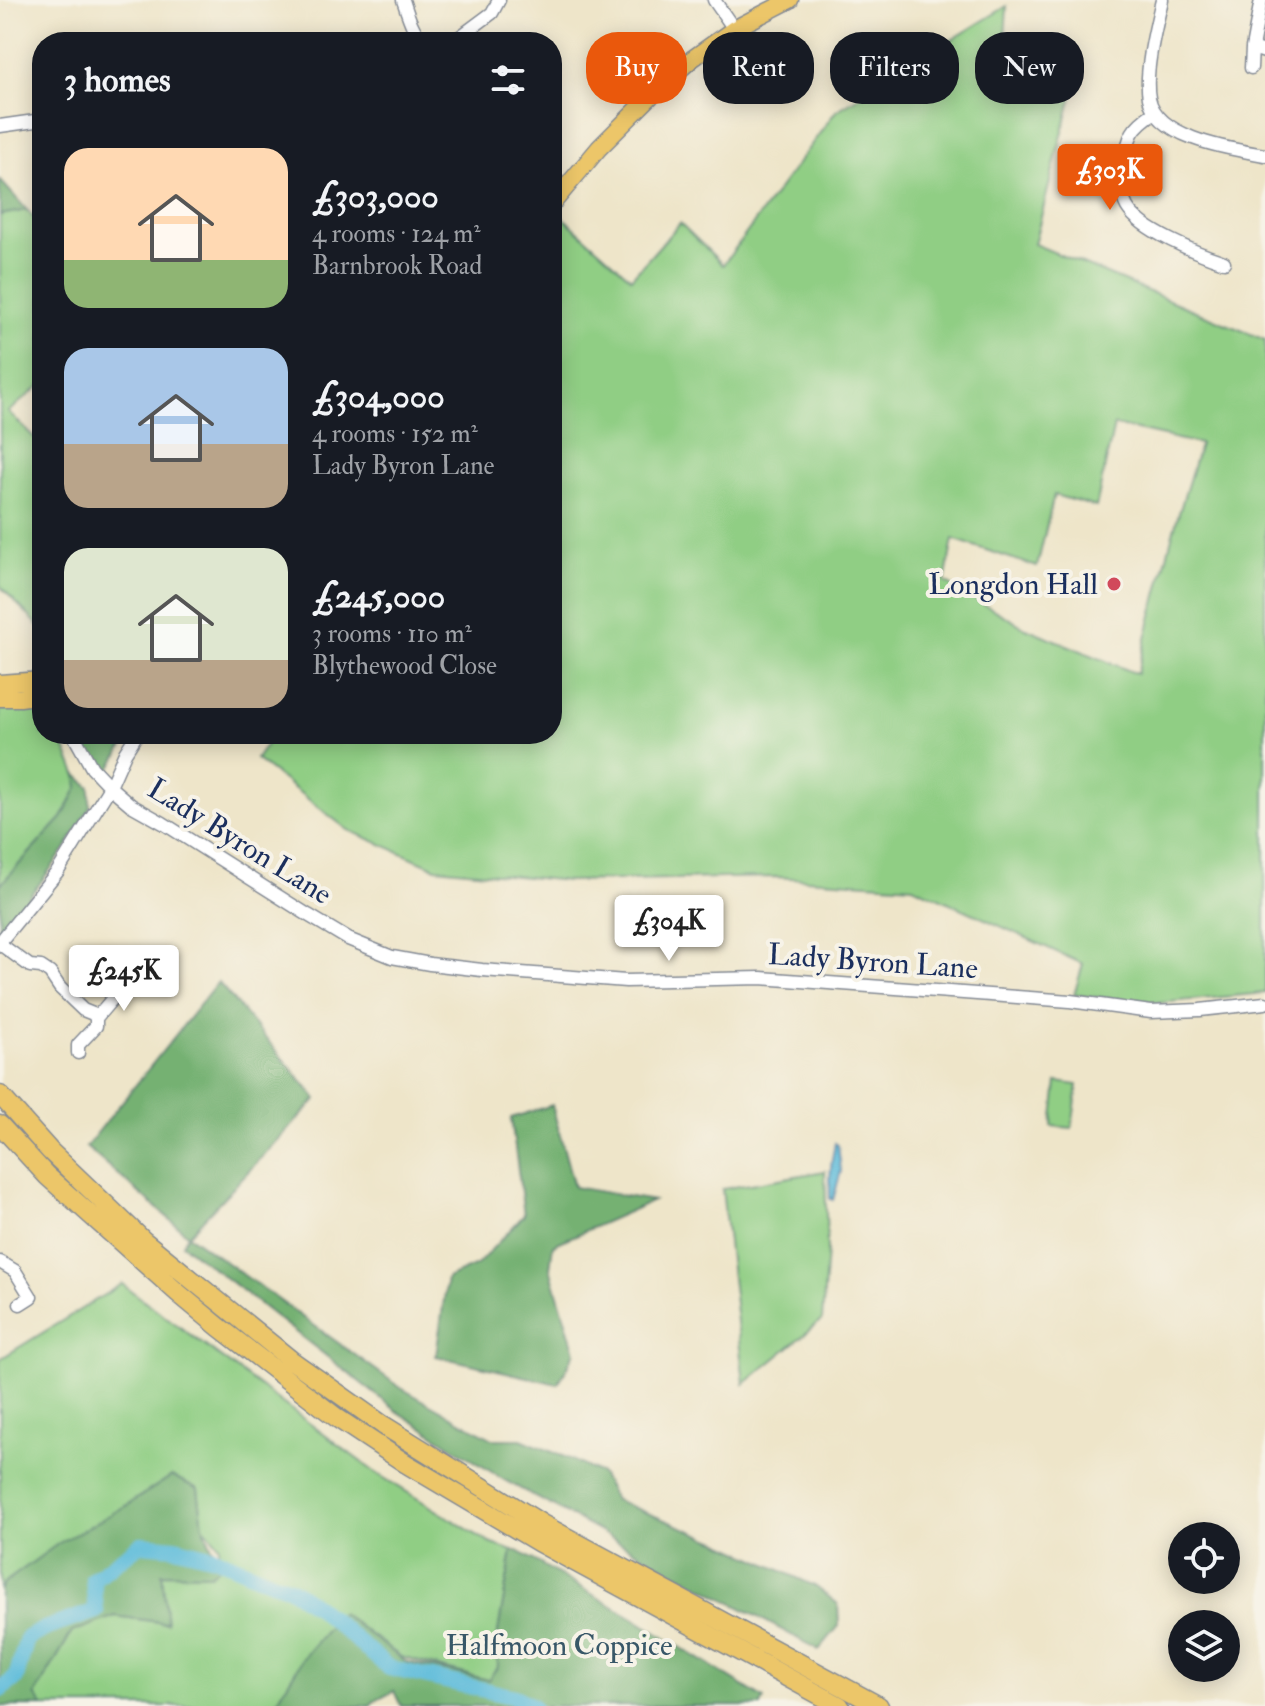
<!DOCTYPE html>
<html lang="en">
<head>
<meta charset="utf-8">
<style>
	:root { --surface:#171b24; --page:#20242c; --text:#f1f3f6; --muted:#9ea1a6; --accent:#ea580c }
	body { margin:0; font-family:"IM FELL Double Pica",serif; background:var(--page); color:var(--text); height:100vh; display:flex; flex-direction:column; font-size:30px; white-space:nowrap }
	* { box-sizing:border-box; margin:0 }
	p { font-size:26px; color:var(--muted) }
	.icon { flex:none; width:44px; height:44px; fill:none; stroke:currentColor; stroke-width:2; stroke-linecap:round; stroke-linejoin:round }
	.map { position:relative; flex:1; overflow:hidden }
	.sheet { position:absolute; left:32px; top:32px; width:530px; height:712px; display:flex; flex-direction:column; background:var(--surface); border-radius:32px; box-shadow:0 4px 20px #0003 }
	.sheet>* { flex:none }
	.banner { position:absolute; left:586px; top:32px; width:558px; height:72px; display:flex; gap:16px }
	.buttons { position:absolute; left:1168px; top:1522px; display:grid; gap:16px }
	.buttons a { display:grid; place-items:center; width:72px; height:72px; border-radius:50%; background:var(--surface); box-shadow:0 4px 20px #0003; font-size:40px }
	.price { position:absolute; translate:-50% -68px; padding:0 18px; border-radius:8px; background:#fff; color:#222; font-size:26px; line-height:52px; filter:drop-shadow(0 2px 4px #0008) }
	.price::after { content:''; position:absolute; left:50%; top:48px; width:24px; height:18px; margin-left:-12px; background:inherit; clip-path:polygon(0 0,100% 0,50% 100%) }
	.price.active { background:var(--accent); color:#fff }
	ul { padding:0; list-style:none }
	li { display:flex; align-items:center; gap:24px; height:200px; padding:0 32px }
	li span { display:grid; place-items:center; flex:none; width:224px; height:160px; border-radius:24px; color:#555 }
	li>.icon { margin-inline-start:auto }
	span .icon { width:96px; height:96px; fill:#fffc; stroke-width:1 }
	li b { font-size:34px }
	h2 { display:flex; justify-content:space-between; align-items:center; height:96px; padding:0 32px; font-size:34px }
	.pill { padding:0 28px; border-radius:32px; background:var(--surface); box-shadow:0 4px 20px #0003; font-size:28px; line-height:72px }
	.pill.active { background:var(--accent); color:#fff }
	.map>svg:first-child { display:block }
</style>
</head>
<body>
<div class="map">
<svg width="1265" height="1706" viewBox="0 0 1265 1706">
	<rect width="100%" height="100%" fill="#f7f3e8"/>
	<filter id="ink" filterUnits="userSpaceOnUse"><feTurbulence type="fractalNoise" baseFrequency=".0125" numOctaves="2"/><feDisplacementMap in="SourceGraphic" scale="16" xChannelSelector="R" yChannelSelector="G"/><feConvolveMatrix kernelMatrix="1 2 1 2 8 2 1 2 1" color-interpolation-filters="sRGB"/></filter>
	<filter id="wash" filterUnits="userSpaceOnUse"><feTurbulence type="fractalNoise" baseFrequency=".006" numOctaves="4" result="noise"/><feDisplacementMap in="SourceGraphic" scale="32" xChannelSelector="R" yChannelSelector="G"/><feGaussianBlur stdDeviation="1.8" result="paint"/><feColorMatrix in="noise" values="0 0 0 0 0 0 0 0 0 0 0 0 0 0 0 0 0 1.4 0 .05"/><feComposite in="paint" operator="in"/></filter>
	<g filter="url(#wash)">
		<rect width="100%" height="100%" fill="#eee5c9"/>
		<path fill="#90ce84" stroke="#567e71" stroke-width="2" fill-rule="evenodd" d="M1007,6L1002,90L1072,96L1034,244L1265,340V993L1159,1003L1074,995L1083,964L913,886L776,877L568,881L436,868L348,830L256,759L273,734H552V222L559,214L631,278L680,223L723,265L836,111ZM1114,425L1200,444L1173,533L1137,674L1026,628L945,582L953,539L1037,567L1054,495L1096,507Z
			M27,210L42,228V384L8,412L42,445V629L0,586V215Z
			M0,709L42,712V734H59L76,774L79,786L62,818L0,885Z
			M1057,1082L1078,1085L1072,1128L1052,1126Z
			M825,1171L827,1250L822,1320L744,1384L722,1189Z
			M122,1284L376,1473L490,1543L512,1551L497,1638L498,1667L488,1680L401,1657L341,1613L305,1655L274,1706H43L35,1695L72,1632L115,1616L166,1623L162,1573L210,1574L220,1567L219,1545L203,1526L198,1490L172,1476L4,1583L0,1590V1359Z"/>
		<path fill="#74b172" stroke="#487068" stroke-width="2" d="M0,180L27,210L0,215Z
			M79,734H130L106,777L80,741Z
			M76,774L90,787V807L68,845L41,882L0,932V885L62,818L78,787Z
			M218,982L317,1099L188,1235L401,1388L493,1439H521L572,1460L601,1474L615,1500L717,1541L815,1586L838,1604L839,1626L819,1650L504,1480L397,1411L182,1244L188,1235L86,1147Z
			M552,1105L574,1187L653,1201L553,1245L550,1268L575,1352L558,1384L436,1356L447,1278L477,1265L524,1215L511,1118Z
			M172,1476L198,1489L203,1526L220,1567L210,1574L162,1573L167,1623L115,1616L72,1632L35,1695L43,1706H0V1590L4,1583L59,1543L124,1507Z
			M512,1551H518L633,1618L764,1699L761,1706H401L394,1691L373,1702L370,1706H274L305,1655L341,1613L406,1662L488,1680L498,1666L497,1638Z"/>
		<path fill="#5cbbda" stroke="#3c759c" stroke-width="2" d="M835,1143L838,1145L841,1171L833,1200L830,1199C829,1180 831,1162 835,1143Z"/>
		<g fill="none" stroke-linecap="round" stroke-linejoin="round">
			<path stroke="#5cbbda" stroke-width="16" d="M0,1690L16,1678L27,1638L47,1628L96,1611L93,1579L141,1544L175,1547L214,1557L272,1582L290,1588L317,1607L389,1668L515,1697L532,1706"/>
		</g>
	</g>
	<g filter="url(#ink)">
		<g fill="none" stroke-linecap="round" stroke-linejoin="round">
			<defs>
				<path id="minor" d="M403,0C408,15 412,30 423,42
					M714,0L734,29
					M1162,0C1156,26 1144,72 1149,98C1157,139 1231,149 1265,155
					M1261,0L1252,48L1265,52
					M453,42L492,13L499,0
					M1251,68L1252,48
					M1155,112C1131,128 1129,135 1124,163C1122,175 1120,195 1127,207C1141,231 1197,253 1224,262
					M0,126L42,120
					M73,734L92,768L110,787L131,805L163,823L308,915L348,939L392,957L430,964L482,970L626,981L761,978L1070,1001L1151,1012L1200,1010L1265,1003
					M0,942L58,871L110,787L125,753L137,734
					M0,944L30,966L41,967L50,973L60,988L83,1010L93,1014L96,1018V1026L78,1045V1053
					M96,1018L125,984
					M0,1262L15,1271L31,1297L20,1304"/>
				<path id="major" d="M552,204L599,148L663,84L692,59L734,29L790,0
					M0,683L42,680
					M0,698H20L42,695"/>
				<path id="highway" d="M0,1095L50,1151L144,1241L291,1360L383,1425L542,1524L879,1706
					M0,1125L47,1176L178,1293L219,1327L337,1418L405,1463L538,1542L840,1706"/>
			</defs>
			<use href="#minor" stroke="#848a94" stroke-width="15"/>
			<use href="#major" stroke="#848a94" stroke-width="19"/>
			<use href="#highway" stroke="#848a94" stroke-width="21"/>
			<use href="#minor" stroke="#fff" stroke-width="12"/>
			<use href="#major" stroke="#ecc669" stroke-width="16"/>
			<use href="#highway" stroke="#ecc669" stroke-width="18"/>
		</g>
	</g>
	<circle fill="#d1495b" stroke="#f7f3e8" stroke-width="3" cx="1114" cy="584" r="8"/>
	<g text-anchor="middle" stroke-width="8" stroke-linejoin="round" paint-order="stroke">
		<g font-size="30" fill="#1b2f5e" stroke="#f7f3e8" text-anchor="end">
			<text x="1098" y="594">Longdon Hall</text>
		</g>
		<g font-size="30" fill="#1b2f5e" stroke="#f7f3e8">
			<text transform="translate(240 841) rotate(32)" y="10">Lady Byron Lane</text>
			<text transform="translate(873 961) rotate(4)" y="10">Lady Byron Lane</text>
		</g>
		<g font-size="30" fill="#385768" stroke="#f7f3e8">
			<text x="559" y="1655">Halfmoon Coppice</text>
		</g>
	</g>
</svg>
<div class="buttons">
<a><svg class="icon" aria-label="locate" viewBox="0 0 24 24"><circle cx="12" cy="12" r="6"/><path d="M12 2v4M12 18v4M2 12h4M18 12h4"/></svg></a>
<a><svg class="icon" aria-label="layers" viewBox="0 0 24 24"><path d="M12 4l9 5-9 5-9-5zM3 14l9 5 9-5"/></svg></a>
</div>
<b class="price active" style="left:1110px;top:212px">£303K</b>
<b class="price" style="left:669px;top:963px">£304K</b>
<b class="price" style="left:124px;top:1013px">£245K</b>
<div class="banner">
<a class="pill active">Buy</a>
<a class="pill">Rent</a>
<a class="pill">Filters</a>
<a class="pill">New</a>
</div>
<section class="sheet">
<h2>3 homes<svg class="icon" aria-label="filters" viewBox="0 0 24 24"><path d="M4 7h16M4 17h16"/><circle cx="9" cy="7" r="2"/><circle cx="15" cy="17" r="2"/></svg></h2>
<ul>
<li><span style="background:linear-gradient(#ffd9b3 70%,#8fb573 0)"><svg class="icon" aria-label="home" viewBox="0 0 24 24"><path d="M3 11l9-7 9 7M6 9v11h12V9"/></svg></span><div><b>£303,000</b><p>4 rooms · 124 m²</p><p>Barnbrook Road</p></div></li>
<li><span style="background:linear-gradient(#a9c7e8 60%,#b9a48a 0)"><svg class="icon" aria-label="home" viewBox="0 0 24 24"><path d="M3 11l9-7 9 7M6 9v11h12V9"/></svg></span><div><b>£304,000</b><p>4 rooms · 152 m²</p><p>Lady Byron Lane</p></div></li>
<li><span style="background:linear-gradient(#dfe7d0 70%,#b9a48a 0)"><svg class="icon" aria-label="home" viewBox="0 0 24 24"><path d="M3 11l9-7 9 7M6 9v11h12V9"/></svg></span><div><b>£245,000</b><p>3 rooms · 110 m²</p><p>Blythewood Close</p></div></li>
</ul>
</section>
</div>
</body>
</html>
